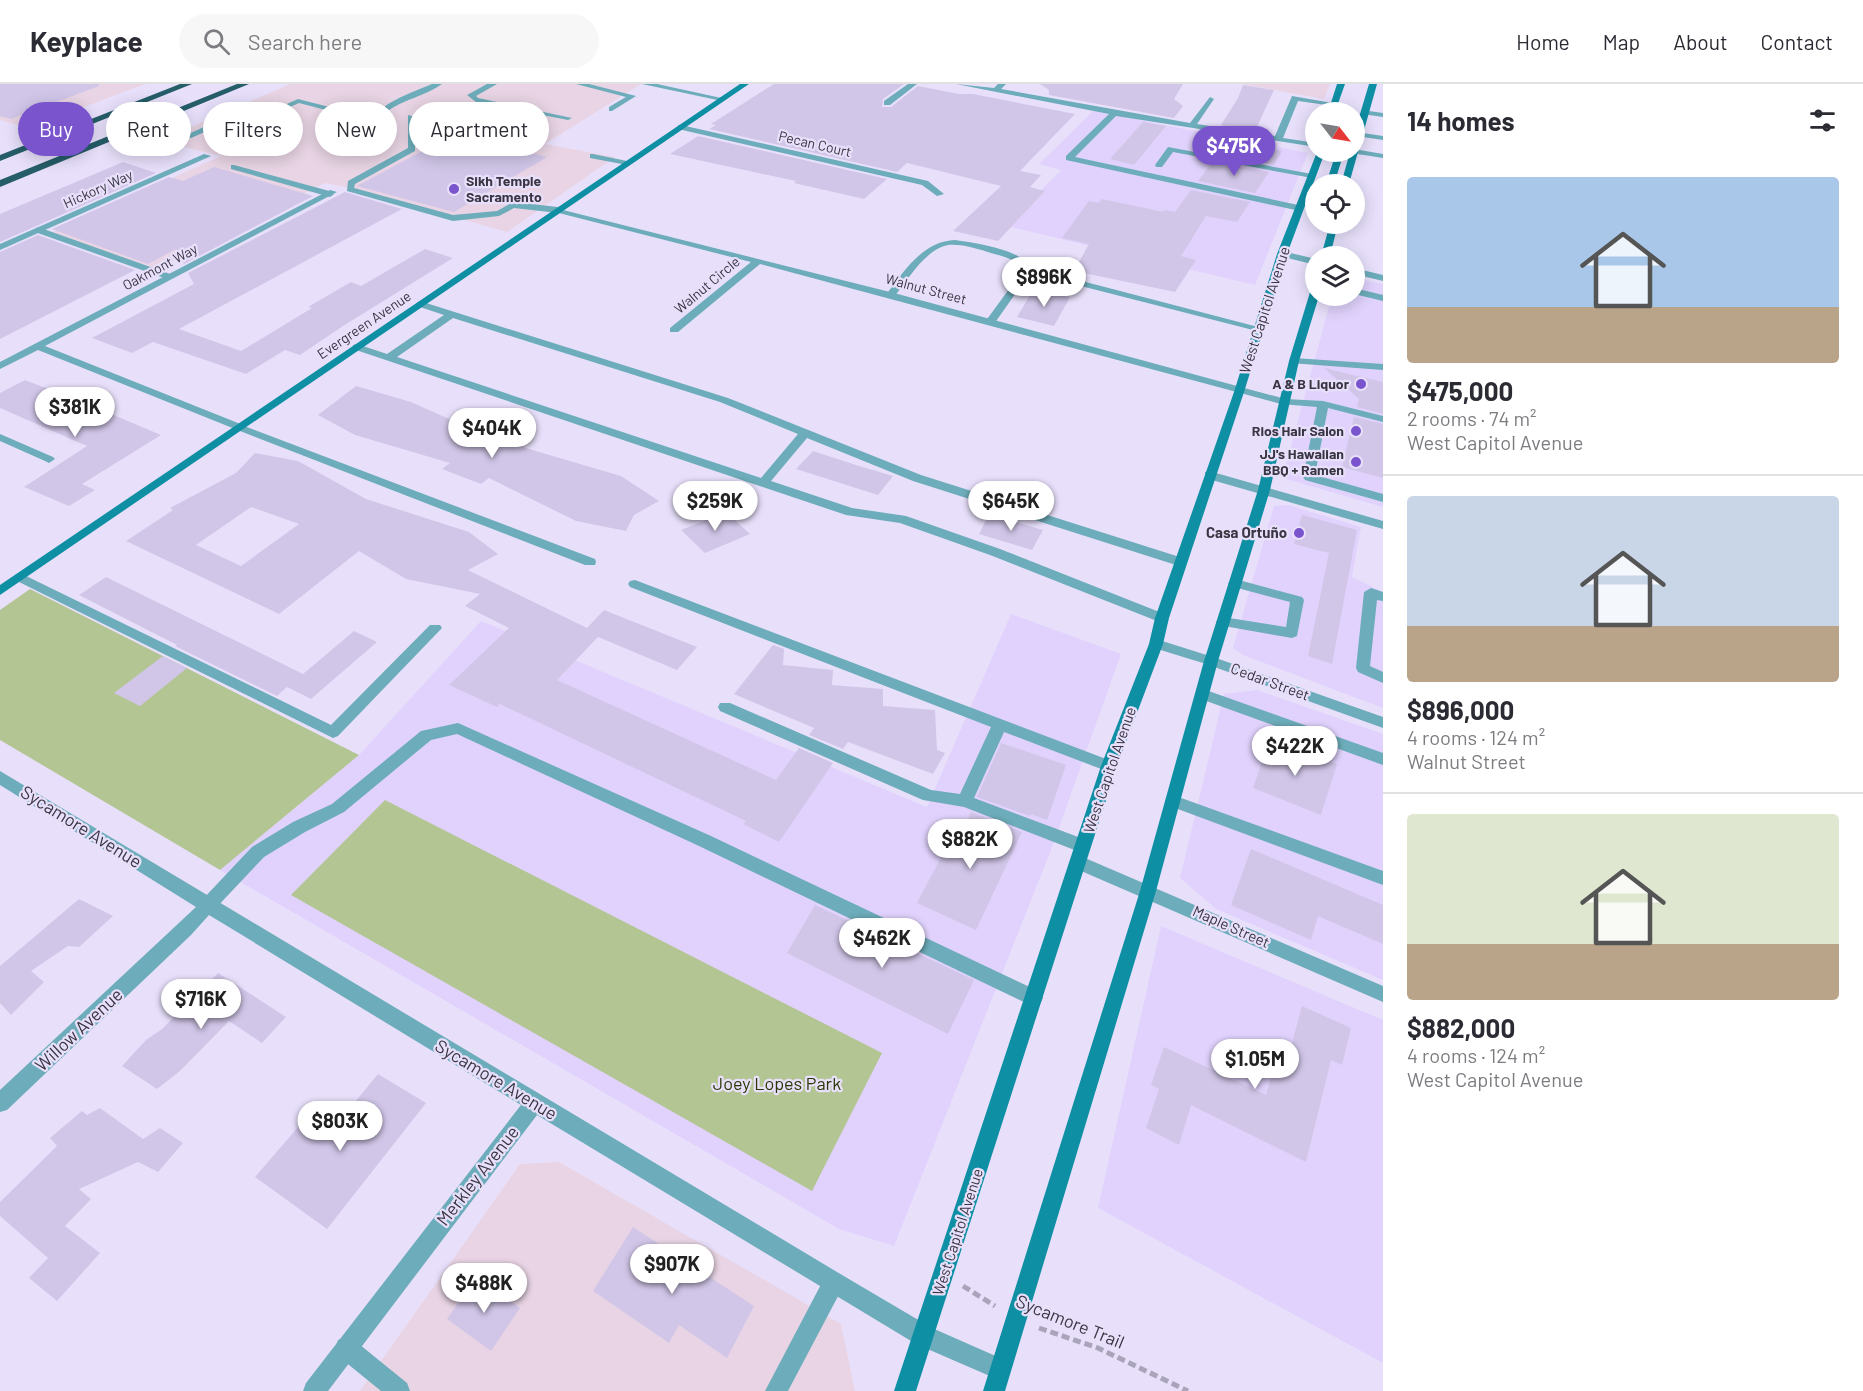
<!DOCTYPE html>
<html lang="en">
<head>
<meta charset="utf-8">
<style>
	:root { --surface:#fff; --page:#f7f7f7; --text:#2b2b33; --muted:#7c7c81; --line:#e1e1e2; --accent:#7954cd }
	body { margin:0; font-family:Barlow,sans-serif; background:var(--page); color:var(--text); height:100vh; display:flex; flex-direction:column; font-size:22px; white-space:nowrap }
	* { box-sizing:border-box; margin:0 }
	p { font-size:20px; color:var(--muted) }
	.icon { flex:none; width:33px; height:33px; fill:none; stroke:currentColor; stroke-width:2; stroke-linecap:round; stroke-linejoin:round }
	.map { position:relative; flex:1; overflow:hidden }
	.panel { display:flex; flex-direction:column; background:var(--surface); width:480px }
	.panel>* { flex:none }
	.banner { position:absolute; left:18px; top:18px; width:570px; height:54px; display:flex; gap:12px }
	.needle { width:39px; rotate:121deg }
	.fabs { position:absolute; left:1305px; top:18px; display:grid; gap:12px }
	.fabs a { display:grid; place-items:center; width:60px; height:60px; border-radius:50%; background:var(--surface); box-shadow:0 3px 15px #0003; font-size:30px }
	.price { position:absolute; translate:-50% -51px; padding:0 14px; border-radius:21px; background:#fff; color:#222; font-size:20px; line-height:39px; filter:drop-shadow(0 2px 3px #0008) }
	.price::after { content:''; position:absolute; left:50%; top:36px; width:18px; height:14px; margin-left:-9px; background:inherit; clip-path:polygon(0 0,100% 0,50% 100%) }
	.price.current { background:var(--accent); color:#fff }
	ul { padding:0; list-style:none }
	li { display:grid; align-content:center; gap:12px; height:318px; padding:0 24px }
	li+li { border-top:2px solid var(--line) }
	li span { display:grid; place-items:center; height:186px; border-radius:6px; color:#555 }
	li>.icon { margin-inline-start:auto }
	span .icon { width:108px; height:108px; fill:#fffc; stroke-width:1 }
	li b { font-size:26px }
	h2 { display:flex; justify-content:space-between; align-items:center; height:72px; padding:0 24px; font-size:26px }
	.tag { padding:0 21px; border-radius:27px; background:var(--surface); box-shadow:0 3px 15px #0003; font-size:21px; line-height:54px }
	.tag.current { background:var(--accent); color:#fff }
	header { display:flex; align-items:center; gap:36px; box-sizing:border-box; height:84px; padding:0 30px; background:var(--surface); border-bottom:2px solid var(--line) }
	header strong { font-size:28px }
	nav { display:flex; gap:33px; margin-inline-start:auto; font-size:21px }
	.search { width:420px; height:54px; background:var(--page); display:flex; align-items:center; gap:15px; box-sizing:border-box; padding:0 21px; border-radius:33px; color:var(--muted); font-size:22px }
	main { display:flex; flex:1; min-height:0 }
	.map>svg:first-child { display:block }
</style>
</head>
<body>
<header>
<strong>Keyplace</strong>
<div class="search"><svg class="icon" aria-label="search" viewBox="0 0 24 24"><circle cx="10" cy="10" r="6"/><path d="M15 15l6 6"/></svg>Search here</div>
<nav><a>Home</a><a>Map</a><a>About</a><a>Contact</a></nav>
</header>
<main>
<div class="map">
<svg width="1383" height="1307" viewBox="0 0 1383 1307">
	<rect width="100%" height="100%" fill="#e8e0fb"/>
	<path fill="#e0d2fc" d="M1093,27L1308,69L1255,201L1006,142L1061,86L1039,80Z
		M1355,194L1383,200V423L1286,395L1283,391L1332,212H1354Z
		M1288,421L1361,443L1352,493L1383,508V624L1243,571L1233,564L1274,422Z
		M1011,530L1121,570L1051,766L894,1162L839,1145L220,786L359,671L481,537L927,723Z
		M1257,606L1383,650V896L1216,825L1180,794L1224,610Z
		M1161,842L1383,936V1279L1098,1124Z"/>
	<path fill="#e8d4e4" d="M0,0H145L28,44L0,36Z
		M290,0H641L545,60L615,73L507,148L355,105L325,99L158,185L50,149L221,72L159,57Z
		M1241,0H1330L1324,15Z
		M559,1078L841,1240L855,1307H360L520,1080Z"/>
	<path fill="#b4c594" d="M30,505L359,671L220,786L0,656V526Z
		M385,716L884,970L882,969L812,1107L291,811Z"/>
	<path fill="#d1c6e8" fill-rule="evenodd" d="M0,0H99V2L11,35L0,32Z
		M774,0H904L883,15L882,23H891L918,2L959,10H973L1075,30L1020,87L1041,91L1030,103L1045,107L998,157L953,147L1001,102L907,79L897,88L709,45L716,41L711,40Z
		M1040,0H1183L1174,15L1183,22L1174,34L1049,11V6Z
		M1243,1L1274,6L1255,47L1221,41L1238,14Z
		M1143,38L1166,42L1134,81L1110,75Z
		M454,50L547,73L454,128L357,102Z
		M1215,50L1251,55L1248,60L1282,67L1274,81L1218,70L1220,68L1204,64Z
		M698,52L887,95L864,115L794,99L796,97L670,70Z
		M123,78L156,89L0,158V130Z
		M1212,78L1269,88L1255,109L1198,97Z
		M214,83L313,112L184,180L176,165L148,180L52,145L169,93L183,97Z
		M1191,106L1250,118L1237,138L1206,132L1181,172L1196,176L1175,208L1074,187L1089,160L1062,154L1089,117L1098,119L1102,115L1163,128L1164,126L1175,128Z
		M345,108L402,125L179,245L241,267L312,224L308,223L351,198L361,202L425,165L453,174L343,242L300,271L285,266L246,290L153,258L132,269L92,254L194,200L188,189Z
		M38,151L135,186L0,255V168Z
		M1033,206L1070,213L1054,242L1017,233Z
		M1324,284L1383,298V330L1357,323L1359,315Z
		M25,296L104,327L161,351L82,400L95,406L69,422L24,403L87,362L0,324V309Z
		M356,302L411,318L456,338L529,365L621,392L659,417L634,431L626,447L576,437L489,394L481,400L442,385L450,379L355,351L318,331Z
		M1354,333L1383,340V394L1342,383Z
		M813,367L856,381L893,392L878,411L796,385Z
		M255,369L298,377L366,415L469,448L498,470L468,486L587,544L604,526L697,563L677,586L598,553L557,596L776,696L799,664L833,679L779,758L743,740L746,737L500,620L497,623L449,601L509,544L465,522L480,510L406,495L359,467L279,530L126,457L173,426L170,424L236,389ZM251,423L299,440L241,482L196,461Z
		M726,428L750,450L705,469L681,446Z
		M989,430L1043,446L1032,466L979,450Z
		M1302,431L1357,446L1332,580L1308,572L1329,469L1294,460Z
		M106,493L303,590L354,547L377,558L311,615L287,603L277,612L175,562L177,561L79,511Z
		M773,561L784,565L783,581L833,586L832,601L883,605V622L935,626L937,666L945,669L933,690L848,658L843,665L809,651L814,644L734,610Z
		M163,572L187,584L140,622L114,609Z
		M1270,655L1337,680L1321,731L1253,704Z
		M1001,659L1066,681L1047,736L1031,730L1030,732L977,713Z
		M971,728L1022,748L976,846L917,819L959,739L965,742Z
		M1251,765L1383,821V860L1318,832L1311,856L1231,821Z
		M79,815L113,832L79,863L68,862L31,887L44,898L11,931L0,919V882Z
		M815,821L974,896L948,950L787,869Z
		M218,889L286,933L262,959L229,937L180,987L157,1005L122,982L146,956L162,945Z
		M1302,922L1351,944L1342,981L1331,976L1306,1078L1191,1021L1179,1061L1146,1044L1159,1005L1151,1001L1164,963L1266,1011L1277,973L1287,978Z
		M378,990L426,1019L327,1145L255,1093L305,1035L328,1051Z
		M100,1024L143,1055L160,1044L183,1059L158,1088L138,1078L79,1105L91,1115L65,1142L100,1169L57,1217L29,1194L48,1174L0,1132V1118L57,1062L50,1054L82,1027L87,1031Z
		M633,1143L754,1222L727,1274L679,1241L669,1259L593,1207Z
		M476,1193L520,1224L491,1267L447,1235Z"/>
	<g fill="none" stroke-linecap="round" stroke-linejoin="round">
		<path stroke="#aaa4ba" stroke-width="5" stroke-dasharray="8 4" stroke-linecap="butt" d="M963,1202L995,1222
			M1039,1244L1098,1264L1188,1307"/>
		<path fill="#6dacba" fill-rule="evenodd" d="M487,0H497L476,12L478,14L572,34L568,36L476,18L467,11Z
			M576,0H589L636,12L612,27H609V23L626,13Z
			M908,0H917L890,21H884V17Z
			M956,0L994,4L998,0H1006L1001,5L1190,39L1210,13L1214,15L1197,40L1275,52L1292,12L1338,20L1334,22L1298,17L1283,54L1316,59V63L1116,32L1075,73L1303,122V126L1300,127L1066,76V72L1109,30Z
			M298,15L345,27L369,20L389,26L385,28L369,24L345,31L299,19L263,35L243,31L191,54L184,52L239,27L262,31Z
			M1362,26L1383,29V33L1362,30Z
			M408,31L415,33V67L355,100L354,104L453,131L497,127L513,118L558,123L562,126L558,129L514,124L499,132L453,137L347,107L348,97L408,64Z
			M1356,48L1383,52V56L1356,52Z
			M1168,63L1312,90L1316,92L1312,94L1173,68L1162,83H1156L1155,81Z
			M1354,65L1383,70V74L1351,69Z
			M593,70L627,77L631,79L627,81L590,74V70Z
			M234,81L333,108L334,110L330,113L231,85V81Z
			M38,143L173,191L175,193L167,195L35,148L34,146Z
			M955,156C976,159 1020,165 1032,184L1262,244L1257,247L1030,189L994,240H986L985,238L1023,186C1017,175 1002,172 991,169C978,165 957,158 944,162C923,169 907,197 894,213H888L886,211C903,188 923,157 955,156Z
			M1354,204L1383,211V217L1354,210Z
			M417,218H423L728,314L921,391L1186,475L1187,478L1186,481H1176L913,397L807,354L771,397L852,424L906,432L1000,465L1167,531L1169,534L1162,539L1157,537L990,471L900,439L846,431L353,265V261L357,260L387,270L444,231L417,222ZM453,234L720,318L798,350L761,394L397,273Z
			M1294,274L1383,280V286L1290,279V275Z
			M1285,315L1323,317L1383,332V338L1328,324L1315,391L1383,410V418L1305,396L1303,393L1317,323L1281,320V316Z
			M239,340L595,475L596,478L595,481H585L235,345V341Z
			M0,350L53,373L55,375L49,379L45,377L0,357Z
			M20,489L331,641L430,541H440L442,544L338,652L333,654L15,496L13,493Z
			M1235,495L1302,513L1304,516L1297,552L1292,554L1218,541L1216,538L1218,535L1223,533L1286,543L1290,518L1230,502L1228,499Z
			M635,496L1114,678L1117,682L1114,686L1109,688L1004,648L974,714L1089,757L1091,762L1089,767L1083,769L1077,767L964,723L923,716L720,627L718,623L720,619H730L931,706L960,710L991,643L630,503L628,500L630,497Z
			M1371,504L1383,508V517L1377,516L1370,582L1383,588V599L1358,588L1356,584L1364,508Z
			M1203,605L1383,669V681L1198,614L1196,610L1198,606Z
			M458,639L711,752L1040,908L1043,914L1040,920L1034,922L1028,920L699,762L457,650L431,656L344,728L305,748L264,773L214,826L208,828L202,826L199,821L202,816L252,763L293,738L332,720L421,647Z
			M1173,711L1383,787V801L1167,721L1165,717L1167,713Z
			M834,1188L842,1191L845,1199L788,1307H765L826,1191Z
			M346,1253L354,1256L407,1299L410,1307H381L338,1272L335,1264L338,1256Z"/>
		<path fill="#6dacba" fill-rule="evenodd" d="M432,0H442C414,20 372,17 372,62L365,64C356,26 406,11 432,0Z
			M642,0H657L726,15L722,17Z
			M681,41L928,97L944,110L937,112L922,101L678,45V41Z
			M204,70L211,72L0,166V160Z
			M330,106L337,108L45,262L243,341V345H235L38,266L0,285V278Z
			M555,124L894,209L1289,316L1290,318L1289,320H1281L760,180L678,248H670V244L751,178L555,128Z
			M1282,167L1316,175V181L1279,172V168Z
			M1354,184L1383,191V197L1354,190Z
			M1209,387L1383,437V445L1205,394V388Z
			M1156,555L1216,574L1383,633V644L1206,580L1151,563L1149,560L1151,557Z
			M0,687L842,1191L932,1244L1007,1277L1010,1285L1007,1293L999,1296L916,1260L537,1031L328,1307H303L306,1299L521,1021L209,831L191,851L7,1026L0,1028V1006L196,823L0,701Z
			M1078,771L1383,902V918L1072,783L1070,778L1072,773Z"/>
		<path fill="#0e8fa4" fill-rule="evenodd" d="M740,0H749L0,511V501Z
			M1337,0H1345L1335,28H1328Z
			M1369,0H1377L1349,100H1341L1350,68H1354V50Z
			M1317,68H1325L1287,170L1244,308L1169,534L1163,560L1117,682L916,1307H894L1101,682L1149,560L1155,534L1234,308L1277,170Z
			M1326,68H1334L1341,78L1334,100H1326L1333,78Z
			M1330,140H1338L1330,172H1321Z
			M1316,202V212H1319L1299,277L1270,406L1218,577L1156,807L1005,1307H983L1140,807L1204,577L1258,406L1289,277L1311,205Z"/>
		<path fill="#255d68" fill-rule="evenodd" d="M180,0H192L0,77V71Z
			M237,0H249L0,103V96Z"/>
	</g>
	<g fill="#7954cd" stroke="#e8e0fb" stroke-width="2">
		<circle cx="454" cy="105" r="6"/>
		<circle cx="1361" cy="300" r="6"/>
		<circle cx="1356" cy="347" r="6"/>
		<circle cx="1356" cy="378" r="6"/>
		<circle cx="1299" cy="449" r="6"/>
	</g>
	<g text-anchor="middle" stroke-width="4.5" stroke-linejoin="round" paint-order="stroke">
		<g font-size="14" fill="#393542" stroke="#e8e0fb">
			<text transform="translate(815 60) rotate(13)" y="5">Pecan Court</text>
			<text transform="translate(98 105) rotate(-24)" y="5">Hickory Way</text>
			<text transform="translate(160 183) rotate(-28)" y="5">Oakmont Way</text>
			<text transform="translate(707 201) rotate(-40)" y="5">Walnut Circle</text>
			<text transform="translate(926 205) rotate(15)" y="5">Walnut Street</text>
			<text transform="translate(364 241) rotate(-34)" y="5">Evergreen Avenue</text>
		</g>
		<g font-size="14" font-weight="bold" fill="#393542" stroke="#e8e0fb" text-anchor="end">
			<text x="466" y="102" text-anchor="start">Sikh Temple<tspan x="466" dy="16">Sacramento</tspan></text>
			<text x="1349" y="305">A &amp; B Liquor</text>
			<text x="1344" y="352">Rios Hair Salon</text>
			<text x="1344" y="375">JJ's Hawaiian<tspan x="1344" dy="16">BBQ + Ramen</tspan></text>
		</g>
		<g font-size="15" fill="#393542" stroke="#e8e0fb">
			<text transform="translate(1265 226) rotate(-72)" y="5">West Capitol Avenue</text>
			<text transform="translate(1270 598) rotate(20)" y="5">Cedar Street</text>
			<text transform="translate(1110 686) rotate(-71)" y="5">West Capitol Avenue</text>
			<text transform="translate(1231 843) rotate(24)" y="5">Maple Street</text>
			<text transform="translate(958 1148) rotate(-72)" y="5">West Capitol Avenue</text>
		</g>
		<g font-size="15" font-weight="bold" fill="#393542" stroke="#e8e0fb" text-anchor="end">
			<text x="1287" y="454">Casa Ortuño</text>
		</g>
		<g font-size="18" fill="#393542" stroke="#e8e0fb">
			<text transform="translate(81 743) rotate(32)" y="6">Sycamore Avenue</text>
			<text transform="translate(79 946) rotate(-43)" y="6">Willow Avenue</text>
			<text transform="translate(496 996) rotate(31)" y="6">Sycamore Avenue</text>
			<text transform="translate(478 1092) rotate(-52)" y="6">Merkley Avenue</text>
			<text transform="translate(1070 1238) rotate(22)" y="6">Sycamore Trail</text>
		</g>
		<g font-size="18" fill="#2a3705" stroke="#e8e0fb">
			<text x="777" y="1006">Joey Lopes Park</text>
		</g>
	</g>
</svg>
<div class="fabs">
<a><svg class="needle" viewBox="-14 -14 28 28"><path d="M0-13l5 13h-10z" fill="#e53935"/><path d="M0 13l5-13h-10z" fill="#7c7c81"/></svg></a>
<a><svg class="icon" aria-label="locate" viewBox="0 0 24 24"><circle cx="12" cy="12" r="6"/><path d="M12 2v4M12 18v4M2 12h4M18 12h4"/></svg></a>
<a><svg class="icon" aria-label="layers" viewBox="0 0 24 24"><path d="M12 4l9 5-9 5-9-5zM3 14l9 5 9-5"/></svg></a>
</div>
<b class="price current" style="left:1234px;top:93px">$475K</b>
<b class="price" style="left:1044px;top:224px">$896K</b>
<b class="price" style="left:75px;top:354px">$381K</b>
<b class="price" style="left:492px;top:375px">$404K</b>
<b class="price" style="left:715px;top:448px">$259K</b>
<b class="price" style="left:1011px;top:448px">$645K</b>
<b class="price" style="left:1295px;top:693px">$422K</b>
<b class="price" style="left:970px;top:786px">$882K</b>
<b class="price" style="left:882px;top:885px">$462K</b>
<b class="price" style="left:201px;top:946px">$716K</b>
<b class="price" style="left:1255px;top:1006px">$1.05M</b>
<b class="price" style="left:340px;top:1068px">$803K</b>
<b class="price" style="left:672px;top:1211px">$907K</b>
<b class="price" style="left:484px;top:1230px">$488K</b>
<div class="banner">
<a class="tag current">Buy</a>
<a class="tag">Rent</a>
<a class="tag">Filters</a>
<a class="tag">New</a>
<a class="tag">Apartment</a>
</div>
</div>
<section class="panel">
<h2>14 homes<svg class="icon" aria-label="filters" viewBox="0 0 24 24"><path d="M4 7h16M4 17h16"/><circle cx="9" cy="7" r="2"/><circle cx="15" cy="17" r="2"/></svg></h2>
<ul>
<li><span style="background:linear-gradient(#a9c7e8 70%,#b9a48a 0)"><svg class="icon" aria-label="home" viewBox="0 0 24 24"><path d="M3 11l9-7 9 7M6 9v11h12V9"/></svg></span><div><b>$475,000</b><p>2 rooms · 74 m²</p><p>West Capitol Avenue</p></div></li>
<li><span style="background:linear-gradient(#c9d6e8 70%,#b9a48a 0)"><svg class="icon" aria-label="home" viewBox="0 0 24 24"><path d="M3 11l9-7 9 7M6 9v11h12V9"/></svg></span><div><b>$896,000</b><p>4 rooms · 124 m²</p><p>Walnut Street</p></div></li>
<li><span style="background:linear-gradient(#dfe7d0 70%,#b9a48a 0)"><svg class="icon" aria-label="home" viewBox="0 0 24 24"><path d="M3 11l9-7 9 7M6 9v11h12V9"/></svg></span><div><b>$882,000</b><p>4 rooms · 124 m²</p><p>West Capitol Avenue</p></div></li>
</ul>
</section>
</main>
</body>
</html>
